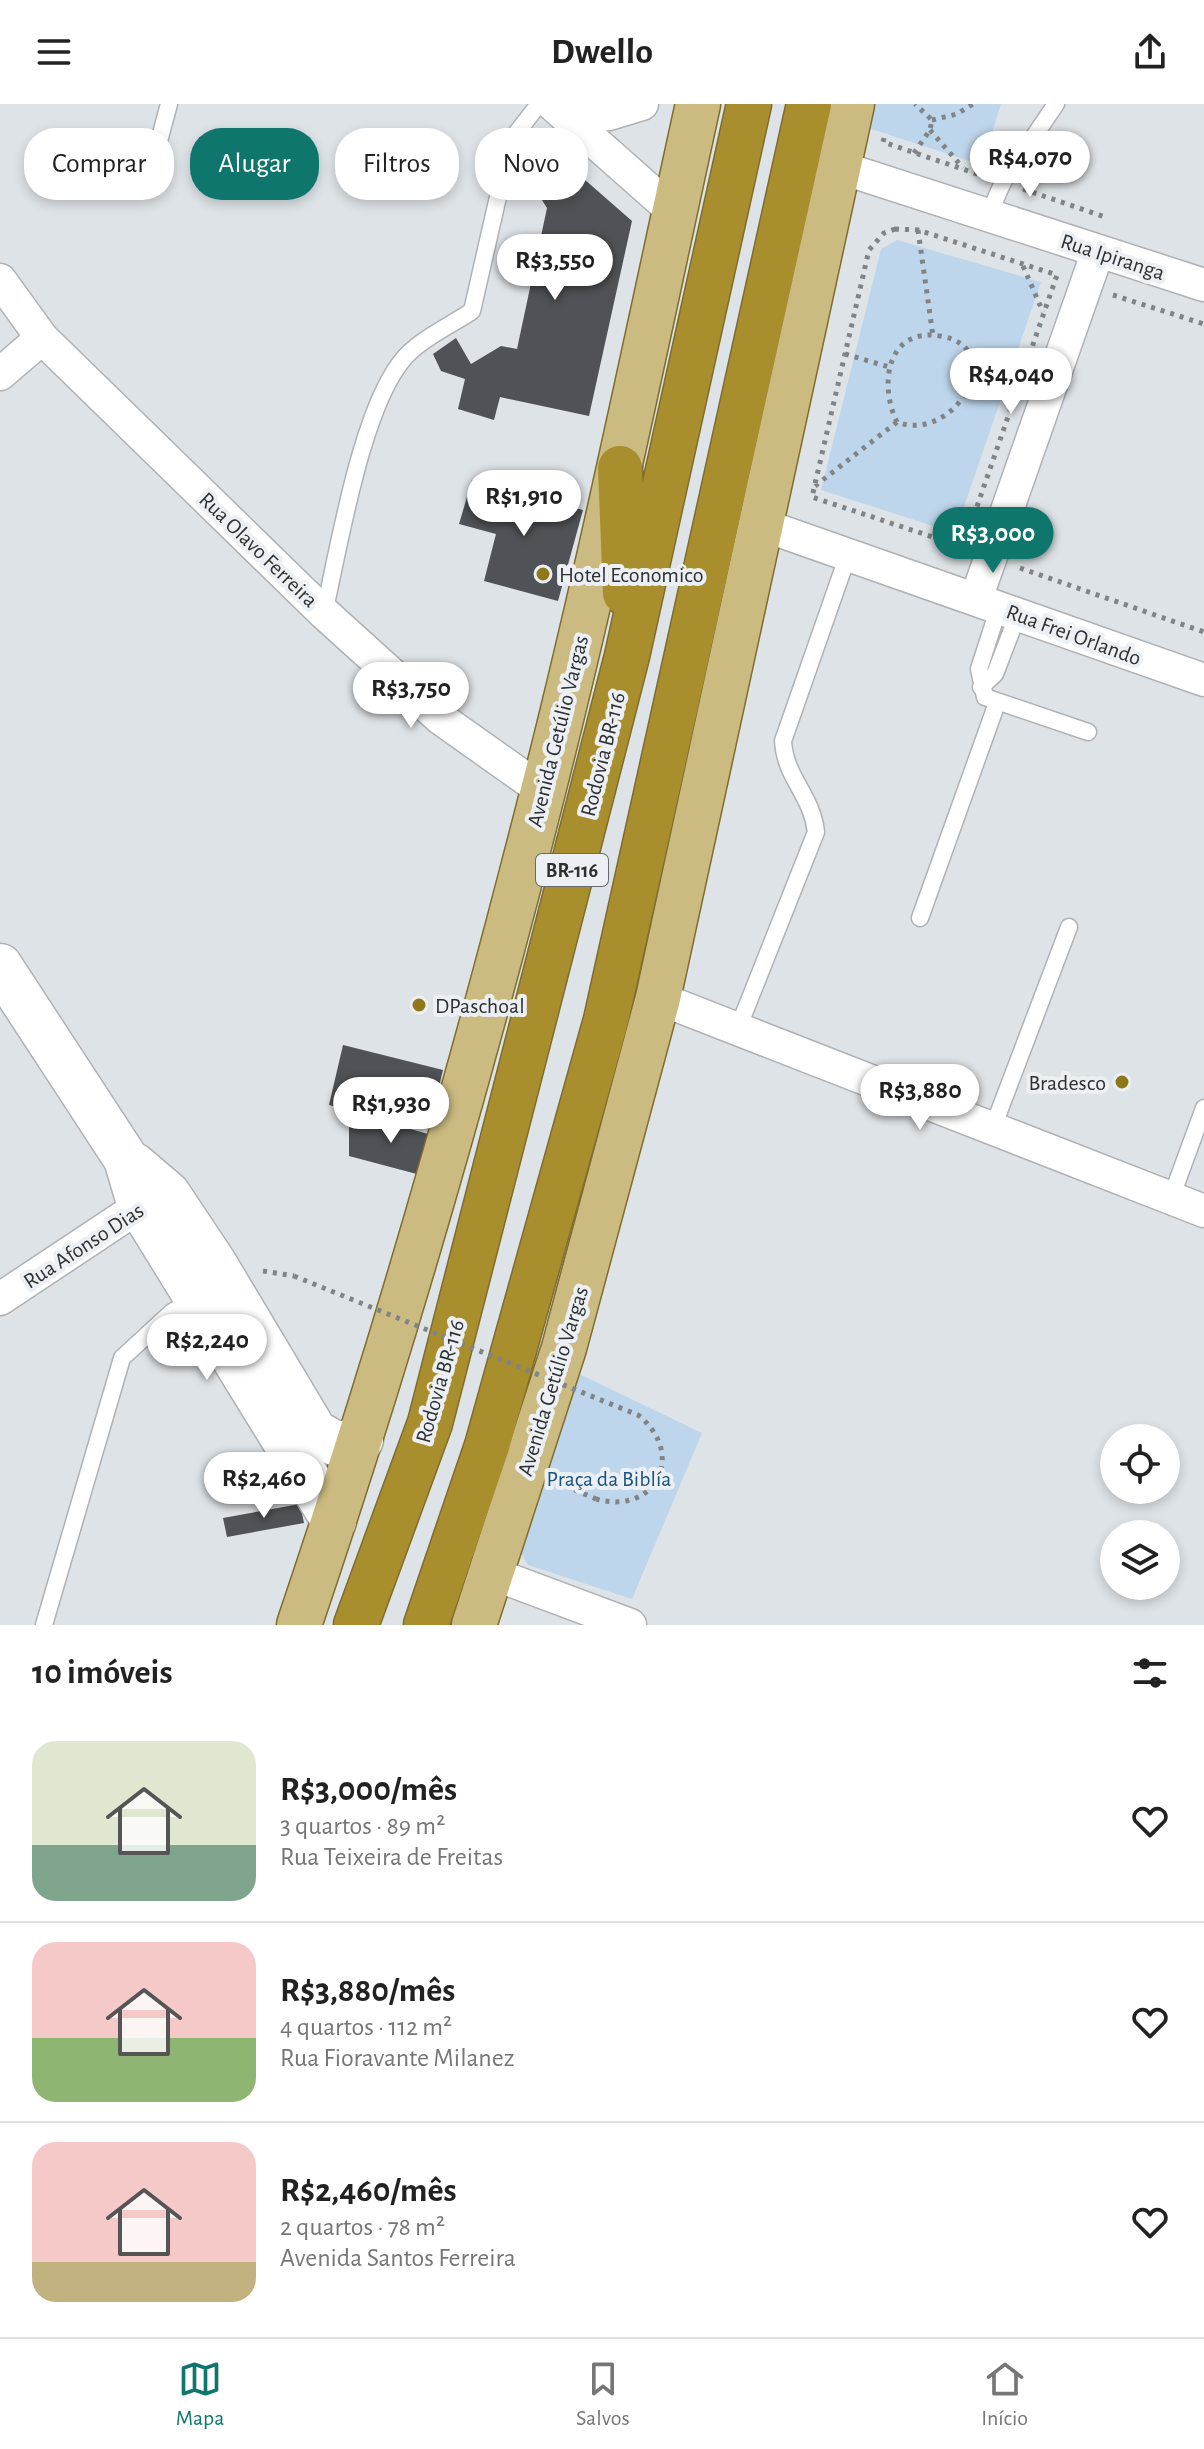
<!DOCTYPE html>
<html lang="pt">
<head>
<meta charset="utf-8">
<style>
	:root { --surface:#fff; --page:#f6f6f6; --text:#222; --muted:#767676; --line:#e0e0e0; --accent:#0f766e }
	body { margin:0; font-family:"Alegreya Sans",sans-serif; background:var(--page); color:var(--text); height:100vh; display:flex; flex-direction:column; font-size:30px; white-space:nowrap }
	* { box-sizing:border-box; margin:0 }
	p { font-size:26px; color:var(--muted) }
	.icon { flex:none; width:44px; height:44px; fill:none; stroke:currentColor; stroke-width:2; stroke-linecap:round; stroke-linejoin:round }
	.map { position:relative; height:1521px; overflow:hidden }
	.sheet { display:flex; flex-direction:column; background:var(--surface); flex:1 }
	.sheet>* { flex:none }
	.banner { position:absolute; left:24px; top:24px; width:800px; height:72px; display:flex; gap:16px }
	.buttons { position:absolute; left:1100px; top:1320px; display:grid; gap:16px }
	.buttons a { display:grid; place-items:center; width:80px; height:80px; border-radius:50%; background:var(--surface); box-shadow:0 4px 12px #0003; font-size:40px }
	.price { position:absolute; translate:-50% -68px; padding:0 18px; border-radius:28px; background:#fff; color:#222; font-size:26px; line-height:52px; filter:drop-shadow(0 2px 4px #0008) }
	.price::after { content:''; position:absolute; left:50%; top:48px; width:24px; height:18px; margin-left:-12px; background:inherit; clip-path:polygon(0 0,100% 0,50% 100%) }
	.price.selected { background:var(--accent); color:#fff }
	ul { padding:0; list-style:none }
	li { display:flex; align-items:center; gap:24px; height:200px; padding:0 32px }
	li+li { border-top:2px solid var(--line) }
	li span { display:grid; place-items:center; flex:none; width:224px; height:160px; border-radius:24px; color:#555 }
	li>.icon { margin-inline-start:auto }
	span .icon { width:96px; height:96px; fill:#fffc; stroke-width:1 }
	li b { font-size:34px }
	h2 { display:flex; justify-content:space-between; align-items:center; height:96px; padding:0 32px; font-size:34px }
	.chip { padding:0 28px; border-radius:32px; background:var(--surface); box-shadow:0 4px 12px #0003; font-size:28px; line-height:72px }
	.chip.selected { background:var(--accent); color:#fff }
	header { display:flex; justify-content:space-between; align-items:center; height:104px; padding:0 32px; background:var(--surface); font-size:36px; font-weight:700 }
	.menu { display:flex; justify-content:space-around; align-items:center; height:112px; border-top:2px solid var(--line); background:var(--surface); font-size:22px; color:var(--muted) }
	.menu a { display:grid; justify-items:center; gap:4px }
	.menu .selected { color:var(--accent) }
	.map>svg:first-child { display:block }
</style>
</head>
<body>
<header><svg class="icon" aria-label="menu" viewBox="0 0 24 24"><path d="M4 6h16M4 12h16M4 18h16"/></svg>Dwello<svg class="icon" aria-label="share" viewBox="0 0 24 24"><path d="M12 15V3M7 8l5-5 5 5M5 13v7h14v-7"/></svg></header>
<div class="map">
<svg width="1204" height="1521" viewBox="0 0 1204 1521">
	<rect width="100%" height="100%" fill="#dee3e7"/>
	<path fill="#bed6ec" d="M870,0H1001L982,61L865,23Z
		M897,136L1041,178L955,429L821,386L881,145Z
		M577,1269L702,1329L632,1495L528,1461L517,1443Z"/>
	<path fill="#4f5256" d="M536,33L632,117L589,312L500,293L494,316L458,305L465,275L441,267L433,250L456,234L471,260L501,242L517,245L547,104L525,69Z
		M472,376L583,406L558,497L484,477L496,430L459,420Z
		M343,941L443,966L429,1025L329,1001Z
		M349,1008L439,1033L428,1073L349,1052Z
		M300,1400L304,1419L227,1433L223,1414Z"/>
	<g fill="none" stroke-linecap="round" stroke-linejoin="round">
		<defs>
			<path id="lane" d="M148,78L169,0
				M989,110L1003,78L1056,0
				M999,503L979,565L985,593L1088,628
				M324,509C339,444 362,299 406,252C423,234 451,221 472,207L511,36L539,0
				M981,583L995,570L1018,510
				M920,814L997,599
				M737,927L816,728C812,691 785,674 783,637L848,451
				M992,1026L1069,823
				M1171,1094L1204,1004
				M44,1521L122,1254L172,1208L193,1195"/>
			<path id="street" d="M552,0L674,108
				M570,13L609,10L642,0
				M839,63L1204,181
				M0,176L42,234L324,509L440,614L543,687
				M0,270L42,234
				M763,421L1204,576
				M976,495L1098,147
				M658,894L1204,1107
				M0,1195L140,1102L159,1094
				M491,1469L630,1521"/>
			<path id="secondary" d="M0,862L126,1055L140,1102L334,1417
				M134,1061L168,1090L214,1159L315,1328L336,1340L361,1336"/>
			<path id="primary" d="M299,1521C392,1247 472,967 543,687C601,459 648,229 698,0
				M474,1521L564,1244L658,894L852,0"/>
			<path id="highway" d="M620,364L625,489
				M356,1521L430,1319L627,552L749,0
				M426,1521L487,1342L606,916L809,0"/>
		</defs>
		<use href="#lane" stroke="#aeb2b6" stroke-width="19"/>
		<use href="#street" stroke="#aeb2b6" stroke-width="35"/>
		<use href="#secondary" stroke="#aeb2b6" stroke-width="47"/>
		<use href="#primary" stroke="#7e6d2e" stroke-width="47"/>
		<use href="#highway" stroke="#7e6d2e" stroke-width="47"/>
		<path stroke="#818487" stroke-width="5" stroke-dasharray="4 6" stroke-linecap="butt" d="M932,16L957,10L973,0
			M930,26L963,64
			M884,34L883,38L983,72
			M914,49L930,26L932,16L915,0
			M1023,85L1105,113
			M895,125L918,126L1057,171L963,443L812,393L869,146L884,129Z
			M918,126L933,232
			M1023,162L1043,208
			M1113,191L1204,220
			M845,250L889,263
			M970,282L1013,298
			M815,382L897,318C955,340 1010,243 940,232C886,223 879,282 897,318
			M1020,464L1204,528
			M263,1167L294,1172
			M556,1378L596,1395"/>
		<use href="#lane" stroke="#fff" stroke-width="16"/>
		<use href="#street" stroke="#fff" stroke-width="32"/>
		<use href="#secondary" stroke="#fff" stroke-width="44"/>
		<use href="#primary" stroke="#cbbb81" stroke-width="44"/>
		<use href="#highway" stroke="#a98e2d" stroke-width="44"/>
		<path stroke="#818487" stroke-width="5" stroke-dasharray="4 6" stroke-linecap="butt" d="M294,1172L638,1311C687,1350 656,1412 596,1395"/>
	</g>
	<g fill="#8f771c" stroke="#ecf0f4" stroke-width="3">
		<circle cx="543" cy="470" r="8"/>
		<circle cx="419" cy="901" r="8"/>
		<circle cx="1122" cy="978" r="8"/>
	</g>
	<g text-anchor="middle" stroke-width="8" stroke-linejoin="round" paint-order="stroke">
		<rect fill="#ecf0f4" stroke="#676a6c" stroke-width="2" x="536" y="750" width="72" height="32" rx="6"/>
		<g font-size="20" font-weight="bold" fill="#2e3031">
			<text x="572" y="773">BR-116</text>
		</g>
		<g font-size="22" fill="#2e3031" stroke="#ecf0f4">
			<text transform="translate(1113 152) rotate(18)" y="8">Rua Ipiranga</text>
			<text transform="translate(259 445) rotate(44)" y="8">Rua Olavo Ferreira</text>
			<text transform="translate(1074 530) rotate(20)" y="8">Rua Frei Orlando</text>
			<text transform="translate(557 627) rotate(-76)" y="8">Avenida Getúlio Vargas</text>
			<text transform="translate(602 650) rotate(-76)" y="8">Rodovia BR-116</text>
			<text transform="translate(83 1141) rotate(-33)" y="8">Rua Afonso Dias</text>
			<text transform="translate(439 1277) rotate(-74)" y="8">Rodovia BR-116</text>
			<text transform="translate(552 1277) rotate(-73)" y="8">Avenida Getúlio Vargas</text>
		</g>
		<g font-size="22" fill="#2e3031" stroke="#ecf0f4" text-anchor="start">
			<text x="559" y="478">Hotel Economico</text>
			<text x="435" y="909">DPaschoal</text>
			<text x="1106" y="986" text-anchor="end">Bradesco</text>
		</g>
		<g font-size="22" fill="#185481" stroke="#ecf0f4">
			<text x="609" y="1382">Praça da Biblía</text>
		</g>
	</g>
</svg>
<div class="buttons">
<a><svg class="icon" aria-label="locate" viewBox="0 0 24 24"><circle cx="12" cy="12" r="6"/><path d="M12 2v4M12 18v4M2 12h4M18 12h4"/></svg></a>
<a><svg class="icon" aria-label="layers" viewBox="0 0 24 24"><path d="M12 4l9 5-9 5-9-5zM3 14l9 5 9-5"/></svg></a>
</div>
<b class="price" style="left:1030px;top:95px">R$4,070</b>
<b class="price" style="left:555px;top:198px">R$3,550</b>
<b class="price" style="left:1011px;top:312px">R$4,040</b>
<b class="price" style="left:524px;top:434px">R$1,910</b>
<b class="price selected" style="left:993px;top:471px">R$3,000</b>
<b class="price" style="left:411px;top:626px">R$3,750</b>
<b class="price" style="left:920px;top:1028px">R$3,880</b>
<b class="price" style="left:391px;top:1041px">R$1,930</b>
<b class="price" style="left:207px;top:1278px">R$2,240</b>
<b class="price" style="left:264px;top:1416px">R$2,460</b>
<div class="banner">
<a class="chip">Comprar</a>
<a class="chip selected">Alugar</a>
<a class="chip">Filtros</a>
<a class="chip">Novo</a>
</div>
</div>
<section class="sheet">
<h2>10 imóveis<svg class="icon" aria-label="filters" viewBox="0 0 24 24"><path d="M4 7h16M4 17h16"/><circle cx="9" cy="7" r="2"/><circle cx="15" cy="17" r="2"/></svg></h2>
<ul>
<li><span style="background:linear-gradient(#dfe7d0 65%,#7fa58c 0)"><svg class="icon" aria-label="home" viewBox="0 0 24 24"><path d="M3 11l9-7 9 7M6 9v11h12V9"/></svg></span><div><b>R$3,000/mês</b><p>3 quartos · 89 m²</p><p>Rua Teixeira de Freitas</p></div><svg class="icon" aria-label="heart" viewBox="0 0 24 24"><path d="M12 20l-8-8c-3-5 5-10 8-4 3-6 11-1 8 4z"/></svg></li>
<li><span style="background:linear-gradient(#f6c9c9 60%,#8fb573 0)"><svg class="icon" aria-label="home" viewBox="0 0 24 24"><path d="M3 11l9-7 9 7M6 9v11h12V9"/></svg></span><div><b>R$3,880/mês</b><p>4 quartos · 112 m²</p><p>Rua Fioravante Milanez</p></div><svg class="icon" aria-label="heart" viewBox="0 0 24 24"><path d="M12 20l-8-8c-3-5 5-10 8-4 3-6 11-1 8 4z"/></svg></li>
<li><span style="background:linear-gradient(#f6c9c9 75%,#c2b280 0)"><svg class="icon" aria-label="home" viewBox="0 0 24 24"><path d="M3 11l9-7 9 7M6 9v11h12V9"/></svg></span><div><b>R$2,460/mês</b><p>2 quartos · 78 m²</p><p>Avenida Santos Ferreira</p></div><svg class="icon" aria-label="heart" viewBox="0 0 24 24"><path d="M12 20l-8-8c-3-5 5-10 8-4 3-6 11-1 8 4z"/></svg></li>
</ul>
</section>
<nav class="menu">
<a class="selected"><svg class="icon" aria-label="map" viewBox="0 0 24 24"><path d="M3 6l6-2 6 2 6-2v14l-6 2-6-2-6 2zM9 4v14M15 6v14"/></svg>Mapa</a>
<a><svg class="icon" aria-label="saved" viewBox="0 0 24 24"><path d="M7 4h10v16l-5-4-5 4z"/></svg>Salvos</a>
<a><svg class="icon" aria-label="home" viewBox="0 0 24 24"><path d="M3 11l9-7 9 7M6 9v11h12V9"/></svg>Início</a>
</nav>
</body>
</html>
